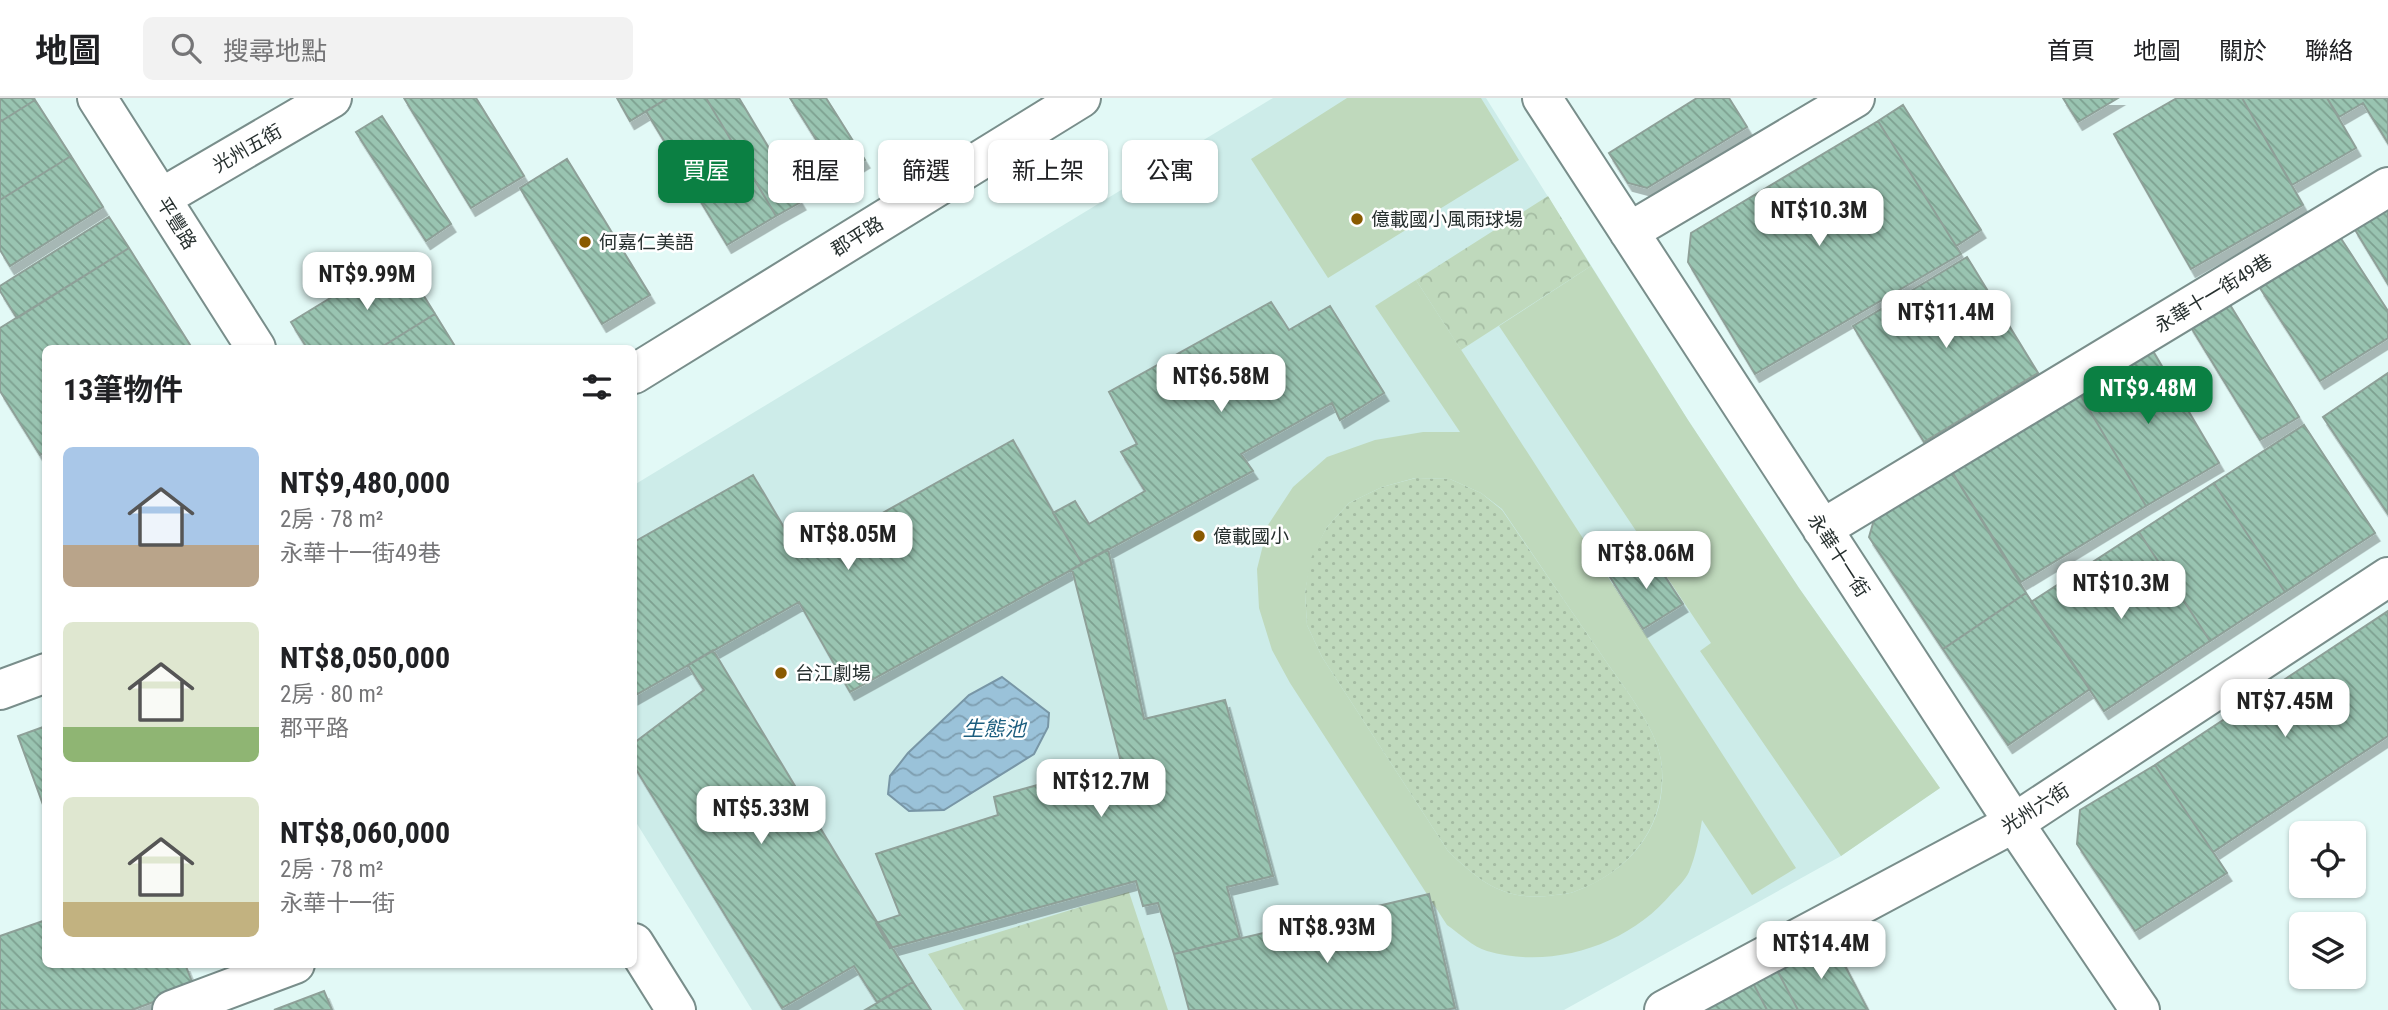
<!DOCTYPE html>
<html lang="zh-TW">
<head>
<meta charset="utf-8">
<style>
	:root { --surface:#fff; --page:#f2f2f2; --text:#202124; --muted:#757577; --line:#e0e0e0; --accent:#0b8043 }
	body { margin:0; font-family:"Roboto Condensed","Noto Sans TC",sans-serif; background:var(--page); color:var(--text); height:100vh; display:flex; flex-direction:column; font-size:26px; white-space:nowrap }
	* { box-sizing:border-box; margin:0 }
	p { font-size:23px; color:var(--muted) }
	.icon { flex:none; width:38px; height:38px; fill:none; stroke:currentColor; stroke-width:2; stroke-linecap:round; stroke-linejoin:round }
	.map { position:relative; flex:1; overflow:hidden }
	.drawer { position:absolute; left:42px; top:247px; width:595px; height:623px; display:flex; flex-direction:column; background:var(--surface); border-radius:10px; box-shadow:0 2px 5px #0004 }
	.drawer>* { flex:none }
	.guide { position:absolute; left:658px; top:42px; width:665px; height:63px; display:flex; gap:14px }
	.fabs { position:absolute; left:2289px; top:723px; display:grid; gap:14px }
	.fabs a { display:grid; place-items:center; width:77px; height:77px; border-radius:10px; background:var(--surface); box-shadow:0 2px 5px #0004; font-size:35px }
	.price { position:absolute; translate:-50% -60px; padding:0 16px; border-radius:14px; background:#fff; color:#222; font-size:23px; line-height:46px; filter:drop-shadow(0 2px 4px #0008) }
	.price::after { content:''; position:absolute; left:50%; top:42px; width:21px; height:16px; margin-left:-10px; background:inherit; clip-path:polygon(0 0,100% 0,50% 100%) }
	.price.active { background:var(--accent); color:#fff }
	ul { padding:0; list-style:none }
	li { display:flex; align-items:center; gap:21px; height:175px; padding:0 21px }
	li span { display:grid; place-items:center; flex:none; width:196px; height:140px; border-radius:10px; color:#555 }
	li>.icon { margin-inline-start:auto }
	span .icon { width:84px; height:84px; fill:#fffc; stroke-width:1 }
	li b { font-size:30px }
	h2 { display:flex; justify-content:space-between; align-items:center; height:84px; padding:0 21px; font-size:30px }
	.tag { padding:0 24px; border-radius:10px; background:var(--surface); box-shadow:0 2px 5px #0004; font-size:24px; line-height:63px }
	.tag.active { background:var(--accent); color:#fff }
	header { display:flex; align-items:center; gap:42px; box-sizing:border-box; height:98px; padding:0 35px; background:var(--surface); border-bottom:2px solid var(--line) }
	header strong { font-size:33px }
	nav { display:flex; gap:38px; margin-inline-start:auto; font-size:24px }
	.search { width:490px; height:63px; background:var(--page); display:flex; align-items:center; gap:18px; box-sizing:border-box; padding:0 24px; border-radius:10px; color:var(--muted); font-size:26px }
	.map>svg:first-child { display:block }
</style>
</head>
<body>
<header>
<strong>地圖</strong>
<div class="search"><svg class="icon" aria-label="search" viewBox="0 0 24 24"><circle cx="10" cy="10" r="6"/><path d="M15 15l6 6"/></svg>搜尋地點</div>
<nav><a>首頁</a><a>地圖</a><a>關於</a><a>聯絡</a></nav>
</header>
<div class="map">
<svg width="2388" height="912" viewBox="0 0 2388 912">
	<defs>
		<pattern id="grass-dots" width="8" height="8" patternUnits="userSpaceOnUse" patternTransform="scale(1.75)"><rect width="8" height="8" fill="#bfd9bc"/><path d="M2 2h.1M6 6h.1" fill="none" stroke="#a4bba2" stroke-width="1.8" stroke-linecap="round"/></pattern>
		<pattern id="park-crowns" width="20" height="18" patternUnits="userSpaceOnUse" patternTransform="scale(1.75)"><rect width="20" height="18" fill="#bfd9bc"/><path d="M2 6a3 3 0 1 1 6 0M12 15a3 3 0 1 1 6 0" fill="none" stroke="#a4bba2"/></pattern>
		<pattern id="water-waves" width="16" height="10" patternUnits="userSpaceOnUse" patternTransform="scale(1.75)"><rect width="16" height="10" fill="#9ac2d9"/><path d="M0 5q4-4 8 0t8 0" fill="none" stroke="#7e9eb0"/></pattern>
		<pattern id="building-back-hatch" width="6" height="6" patternUnits="userSpaceOnUse" patternTransform="scale(1.75)"><rect width="6" height="6" fill="#99c4b1"/><path d="M-1 5l2 2M0 0l6 6M5-1l2 2" fill="none" stroke="#7da090"/></pattern>
		<filter id="shadow"><feDropShadow dx="4.5" dy="8" stdDeviation="0" flood-color="#0004"/></filter>
	</defs>
	<rect width="100%" height="100%" fill="#e2f9f6"/>
	<path fill="#cdece9" d="M1273,0H1486L1688,322L1799,490L1940,690L1841,758L1564,912H752L634,721V387Z"/>
	<path fill="url(#grass-dots)" d="M1416,380L1450,381L1481,395L1502,412C1535,460 1568,508 1601,556C1621,586 1655,626 1661,662C1669,724 1633,772 1576,793C1570,796 1562,796 1555,797C1506,804 1482,786 1448,753L1322,559L1307,527L1305,495L1310,460L1327,429L1349,405L1382,389Z"/>
	<path fill="url(#park-crowns)" d="M1548,98L1591,168L1461,252L1416,182Z
		M1129,794L1168,912H964L928,856Z"/>
	<path fill="#bfd9bc" fill-rule="evenodd" d="M1347,0H1481L1519,62L1328,180L1251,61Z
		M1591,168L1688,322L1799,490L1940,690L1841,758L1700,553L1711,545L1499,228Z
		M1416,182L1796,770L1752,797L1702,722C1699,740 1696,757 1689,774C1685,782 1678,789 1672,795C1629,847 1552,872 1487,853C1473,849 1459,835 1447,827L1290,585L1272,552L1259,510L1257,471L1268,427L1293,389L1327,359L1375,342L1423,334H1460L1375,208ZM1415,380L1450,381L1481,395L1502,411C1535,460 1568,508 1601,556C1621,586 1655,626 1661,662C1670,724 1633,772 1576,793C1570,796 1562,796 1555,797C1506,804 1482,786 1448,753L1322,559L1307,527L1305,495L1311,460L1327,429L1349,405L1382,389Z"/>
	<path fill="url(#water-waves)" stroke="#7896a6" stroke-width="2" d="M1002,579L1049,615L1048,629L1034,656L944,712L909,713L888,696L890,678L908,655L969,597Z"/>
	<path fill="url(#building-back-hatch)" stroke="#8ea098" stroke-width="2" filter="url(#shadow)" d="M0,0H34L35,2L0,24Z
		M404,0H476L524,78L471,110Z
		M617,0H668L630,23Z
		M668,0H706L776,118L727,147L646,13Z
		M706,0H739L801,104L776,118Z
		M790,0H826L865,62L839,78Z
		M1697,0H1729L1747,29L1647,90L1628,85L1609,55Z
		M2063,0H2118L2078,24Z
		M2177,0H2242L2303,107L2191,171L2114,36Z
		M2242,0H2327L2356,50L2292,87Z
		M2327,0H2388V45L2363,5L2339,19Z
		M35,2L71,58L0,102V24Z
		M1903,7L1981,132L1956,148L1878,23Z
		M382,18L451,126L426,143L356,34Z
		M1878,23L1961,156L1755,276L1688,164L1691,135Z
		M71,58L103,109L10,168L0,152V102Z
		M567,61L650,197L602,226L520,90Z
		M2388,110V186L2354,130Z
		M109,119L129,150L17,220L0,193V188Z
		M2340,139L2388,213V240L2320,283L2260,190Z
		M129,150L192,250H46V354L40,357L0,293V230Z
		M399,158L435,216L380,250H307L291,224Z
		M1967,159L2038,275L1924,344L1853,228Z
		M2227,202L2299,319L2260,342L2189,226Z
		M1271,204L1289,232L1330,208L1384,295L1340,322L1332,305L1241,356L1253,373L1082,466L1053,415L1075,403L1089,426L1145,393L1121,354L1137,346L1109,294Z
		M435,216L456,250H380Z
		M2150,248L2219,365L2146,408L2077,291Z
		M2388,275V416L2323,319Z
		M2077,291L2146,408L2021,484L1949,369Z
		M2304,327L2375,435L2285,494L2214,385Z
		M1013,342L1082,466L850,594L799,504L634,598V444L753,377L802,460Z
		M1949,369L2026,495L1943,551L1869,439L1876,415Z
		M2214,385L2285,494L2210,543L2139,434Z
		M2139,434L2210,543L2104,613L2031,504Z
		M1108,451L1144,621L1225,602L1273,778L1227,789L1240,840L1174,856L1158,805L1143,808L1136,783L890,850L876,825L900,817L876,756L998,717L994,699L1121,664L1072,471Z
		M1649,454L1683,506L1643,531L1610,479Z
		M2026,495L2090,591L2008,647L1943,551Z
		M2388,513V638L2213,754L2155,667Z
		M713,552L913,884L877,904L854,868L782,910L634,668V645L704,592L688,567Z
		M46,628V715L18,638Z
		M2155,667L2227,775L2135,833L2077,746L2080,712Z
		M1429,796L1455,910L1446,912H1189L1174,856Z
		M46,822V866H185L194,889L132,912H0V838Z
		M1831,841L1868,912H1798L1776,870Z
		M1776,870L1798,912H1767L1752,883Z
		M1752,883L1767,912H1695Z
		M913,884L931,912H865Z
		M324,893L332,912H274Z"/>
	<g fill="none" stroke-linecap="round" stroke-linejoin="round">
		<defs>
			<path id="street" d="M1542,0L2014,725L2140,912
				M161,100L332,0
				M1629,134L1855,0
				M634,276L1081,0
				M1822,431L2388,89
				M0,592L46,575
				M172,912L295,866
				M1664,912L2014,725L2388,479"/>
			<path id="secondary" d="M97,0L256,250
				M634,845L676,912"/>
		</defs>
		<use href="#street" stroke="#798e8b" stroke-width="42"/>
		<use href="#secondary" stroke="#798e8b" stroke-width="42"/>
		<use href="#street" stroke="#fff" stroke-width="38"/>
		<use href="#secondary" stroke="#fff" stroke-width="38"/>
	</g>
	<g fill="#8a5a00" stroke="#fff" stroke-width="2.5">
		<circle cx="1357" cy="121" r="7"/>
		<circle cx="585" cy="144" r="7"/>
		<circle cx="1199" cy="438" r="7"/>
		<circle cx="781" cy="575" r="7"/>
	</g>
	<g text-anchor="middle" stroke-width="5" stroke-linejoin="round" paint-order="stroke">
		<g font-size="19" fill="#27302f" stroke="#fff">
			<text transform="translate(247 50) rotate(-30)" y="7">光州五街</text>
			<text transform="translate(177 125) rotate(58)" y="7">平豐路</text>
			<text transform="translate(857 138) rotate(-32)" y="7">郡平路</text>
			<text transform="translate(2213 195) rotate(-31)" y="7">永華十一街49巷</text>
			<text transform="translate(1839 457) rotate(57)" y="7">永華十一街</text>
			<text transform="translate(2035 710) rotate(-32)" y="7">光州六街</text>
		</g>
		<g font-size="19" fill="#27302f" stroke="#fff" text-anchor="start">
			<text x="1371" y="128">億載國小風雨球場</text>
			<text x="599" y="151">何嘉仁美語</text>
			<text x="1213" y="445">億載國小</text>
			<text x="795" y="582">台江劇場</text>
		</g>
		<g font-size="21" font-style="italic" fill="#1b5d7e" stroke="#fff">
			<text x="994" y="638">生態池</text>
		</g>
	</g>
</svg>
<div class="fabs">
<a><svg class="icon" aria-label="locate" viewBox="0 0 24 24"><circle cx="12" cy="12" r="6"/><path d="M12 2v4M12 18v4M2 12h4M18 12h4"/></svg></a>
<a><svg class="icon" aria-label="layers" viewBox="0 0 24 24"><path d="M12 4l9 5-9 5-9-5zM3 14l9 5 9-5"/></svg></a>
</div>
<b class="price" style="left:1819px;top:150px">NT$10.3M</b>
<b class="price" style="left:367px;top:214px">NT$9.99M</b>
<b class="price" style="left:1946px;top:252px">NT$11.4M</b>
<b class="price" style="left:1221px;top:316px">NT$6.58M</b>
<b class="price active" style="left:2148px;top:328px">NT$9.48M</b>
<b class="price" style="left:848px;top:474px">NT$8.05M</b>
<b class="price" style="left:1646px;top:493px">NT$8.06M</b>
<b class="price" style="left:2121px;top:523px">NT$10.3M</b>
<b class="price" style="left:2285px;top:641px">NT$7.45M</b>
<b class="price" style="left:1101px;top:721px">NT$12.7M</b>
<b class="price" style="left:761px;top:748px">NT$5.33M</b>
<b class="price" style="left:1327px;top:867px">NT$8.93M</b>
<b class="price" style="left:1821px;top:883px">NT$14.4M</b>
<div class="guide">
<a class="tag active">買屋</a>
<a class="tag">租屋</a>
<a class="tag">篩選</a>
<a class="tag">新上架</a>
<a class="tag">公寓</a>
</div>
<section class="drawer">
<h2>13筆物件<svg class="icon" aria-label="filters" viewBox="0 0 24 24"><path d="M4 7h16M4 17h16"/><circle cx="9" cy="7" r="2"/><circle cx="15" cy="17" r="2"/></svg></h2>
<ul>
<li><span style="background:linear-gradient(#a9c7e8 70%,#b9a48a 0)"><svg class="icon" aria-label="home" viewBox="0 0 24 24"><path d="M3 11l9-7 9 7M6 9v11h12V9"/></svg></span><div><b>NT$9,480,000</b><p>2房 · 78 m²</p><p>永華十一街49巷</p></div></li>
<li><span style="background:linear-gradient(#dfe7d0 75%,#8fb573 0)"><svg class="icon" aria-label="home" viewBox="0 0 24 24"><path d="M3 11l9-7 9 7M6 9v11h12V9"/></svg></span><div><b>NT$8,050,000</b><p>2房 · 80 m²</p><p>郡平路</p></div></li>
<li><span style="background:linear-gradient(#dfe7d0 75%,#c2b280 0)"><svg class="icon" aria-label="home" viewBox="0 0 24 24"><path d="M3 11l9-7 9 7M6 9v11h12V9"/></svg></span><div><b>NT$8,060,000</b><p>2房 · 78 m²</p><p>永華十一街</p></div></li>
</ul>
</section>
</div>
</body>
</html>
